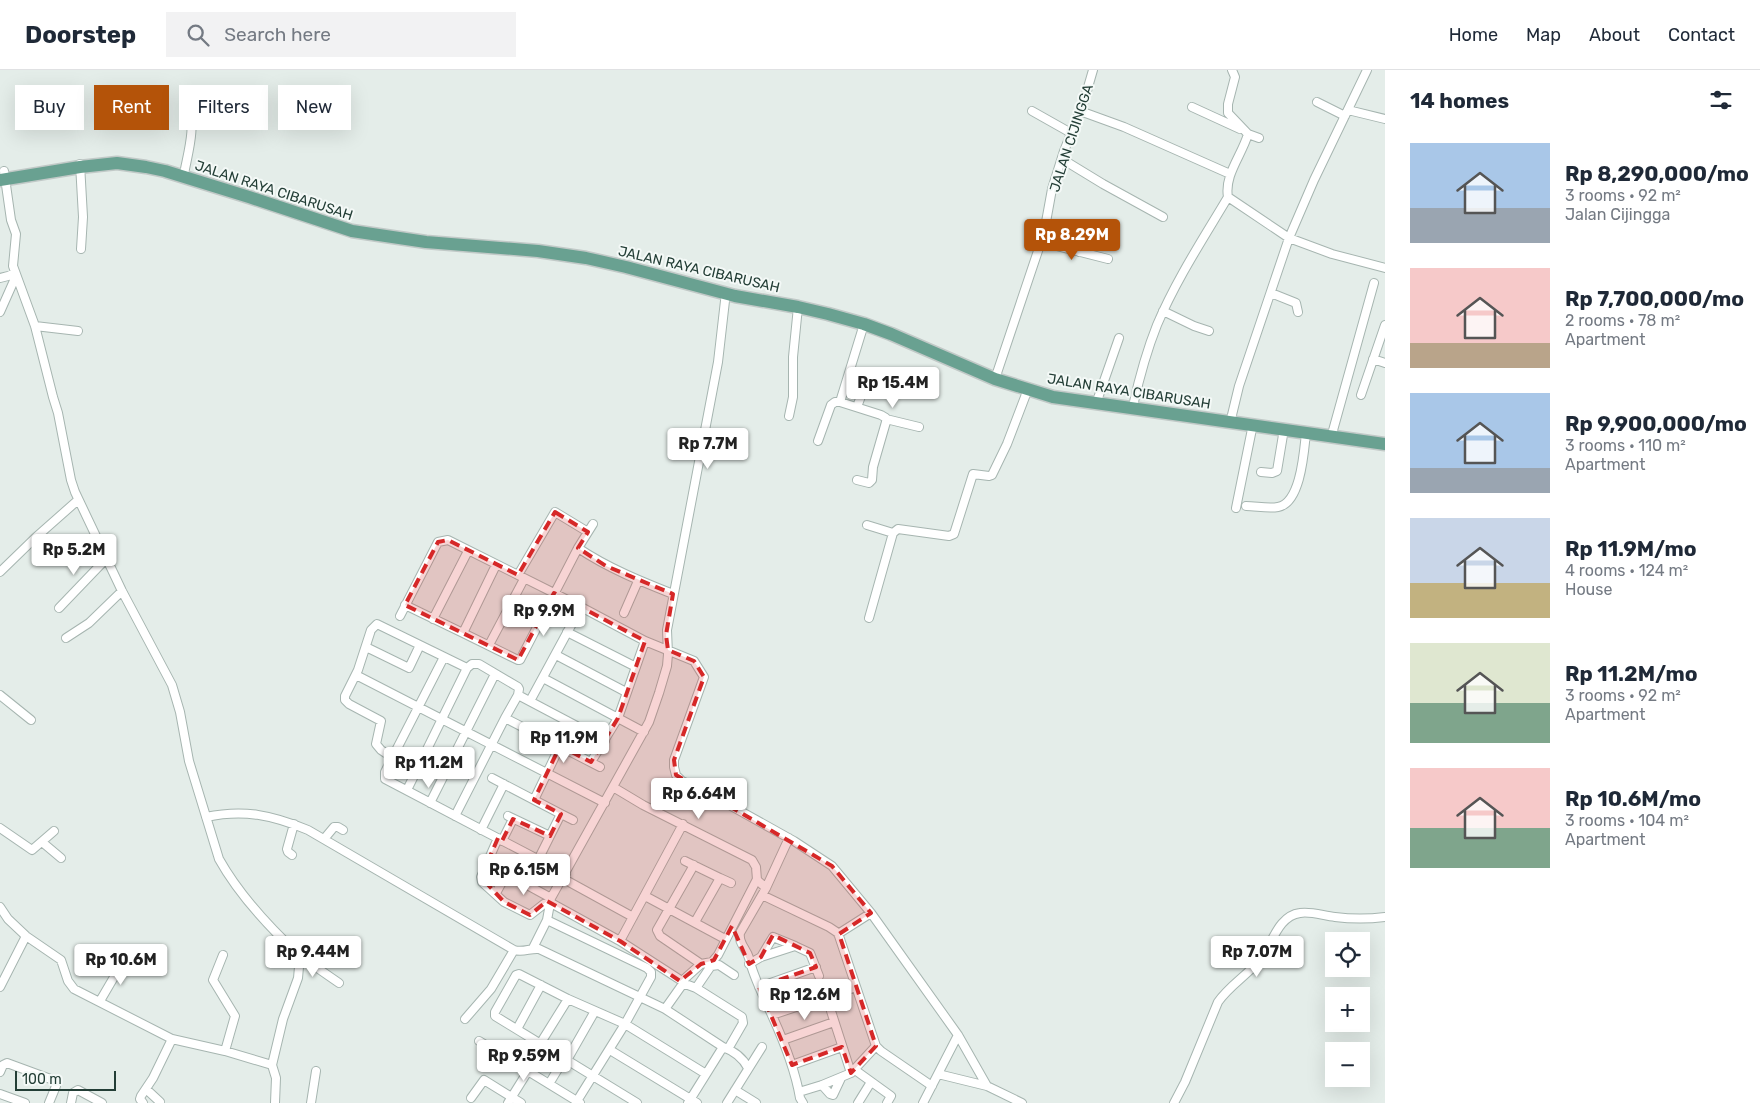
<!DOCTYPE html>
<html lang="en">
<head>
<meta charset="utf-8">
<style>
	:root { --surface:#fff; --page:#f2f2f3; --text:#1f2937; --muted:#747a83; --line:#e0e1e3; --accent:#b45309 }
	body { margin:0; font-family:Rubik,sans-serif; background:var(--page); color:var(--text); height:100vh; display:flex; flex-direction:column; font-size:19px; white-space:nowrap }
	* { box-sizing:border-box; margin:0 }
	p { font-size:16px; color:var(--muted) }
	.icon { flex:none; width:28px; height:28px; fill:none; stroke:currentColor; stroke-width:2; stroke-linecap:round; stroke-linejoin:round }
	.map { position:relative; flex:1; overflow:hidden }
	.details { display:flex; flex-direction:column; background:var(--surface); width:375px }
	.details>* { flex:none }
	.hud { position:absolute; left:15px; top:15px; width:475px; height:45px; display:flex; gap:10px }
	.buttons { position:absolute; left:1325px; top:862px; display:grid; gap:10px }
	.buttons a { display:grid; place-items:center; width:45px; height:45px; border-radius:0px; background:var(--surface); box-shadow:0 5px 20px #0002; font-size:25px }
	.scale { position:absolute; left:15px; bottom:12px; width:101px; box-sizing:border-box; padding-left:5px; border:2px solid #233e36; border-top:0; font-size:14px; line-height:18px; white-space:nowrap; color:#233e36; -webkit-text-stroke:4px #f4f9f7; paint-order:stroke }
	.price { position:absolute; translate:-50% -42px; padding:0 11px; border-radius:5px; background:#fff; color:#222; font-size:16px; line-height:32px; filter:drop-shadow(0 1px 2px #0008) }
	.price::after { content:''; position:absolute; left:50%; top:30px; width:15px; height:11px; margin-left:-8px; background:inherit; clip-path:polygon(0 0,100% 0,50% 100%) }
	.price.on { background:var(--accent); color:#fff }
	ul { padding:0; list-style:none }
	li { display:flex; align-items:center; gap:15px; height:125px; padding:0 25px }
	li span { display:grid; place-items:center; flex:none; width:140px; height:100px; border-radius:0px; color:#555 }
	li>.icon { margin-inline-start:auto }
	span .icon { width:60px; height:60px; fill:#fffc; stroke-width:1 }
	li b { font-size:21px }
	h2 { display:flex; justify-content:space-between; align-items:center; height:60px; padding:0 25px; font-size:21px }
	.tag { padding:0 18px; border-radius:0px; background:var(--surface); box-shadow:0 5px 20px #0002; font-size:18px; line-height:45px }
	.tag.on { background:var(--accent); color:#fff }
	header { display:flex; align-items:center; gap:30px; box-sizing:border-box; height:70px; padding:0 25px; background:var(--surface); border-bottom:1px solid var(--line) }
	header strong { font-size:24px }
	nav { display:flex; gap:28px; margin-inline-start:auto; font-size:18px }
	.search { width:350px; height:45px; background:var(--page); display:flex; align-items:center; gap:12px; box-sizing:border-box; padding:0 18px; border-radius:0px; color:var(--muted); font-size:19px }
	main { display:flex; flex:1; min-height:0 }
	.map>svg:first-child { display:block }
</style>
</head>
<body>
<header>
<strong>Doorstep</strong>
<div class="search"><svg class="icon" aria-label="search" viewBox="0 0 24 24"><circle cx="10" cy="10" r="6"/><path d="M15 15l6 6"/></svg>Search here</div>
<nav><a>Home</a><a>Map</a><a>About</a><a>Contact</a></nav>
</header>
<main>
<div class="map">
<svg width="1385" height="1033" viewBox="0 0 1385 1033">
	<rect width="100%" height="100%" fill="#e4ede9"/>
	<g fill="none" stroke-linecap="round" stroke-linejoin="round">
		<defs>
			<path id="minor" d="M1232,0L1235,7L1228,34V43L1248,64C1242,85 1224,105 1228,127L1289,168L1332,184L1385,198
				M1317,32L1345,46
				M1192,37L1240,59
				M1348,40L1385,49
				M1032,41L1071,63
				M1080,41L1124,57L1230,104
				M1248,64L1259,68
				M1062,89L1103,114L1163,147
				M80,94L83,147L81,179
				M4,101L11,150L16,164L13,196L35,256L53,327L58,343L71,410L75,422L122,521L172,615L180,642L189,691L219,789C239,825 270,858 300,886L298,908L283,949L272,995L276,1008L275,1033
				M184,104C188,82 197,55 187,34
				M1041,172L1108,189
				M1079,182L1088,160
				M0,208L8,206L15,203
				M1271,223L1296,233L1298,242
				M1163,241L1194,256L1209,261
				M0,242L16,206
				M35,256L78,261
				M1373,289L1385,293
				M995,309L1044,163L1052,119L1064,81L1084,31L1093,0
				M1361,325L1385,255
				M1097,331L1119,268
				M1133,336C1139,309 1147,280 1157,255C1176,210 1203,169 1228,127
				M857,337L868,307
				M789,346L793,327V287L798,237
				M886,349L919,357
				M1231,349L1239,316L1289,168L1314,110L1367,0
				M1332,364L1374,213
				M818,371L831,335L835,332H840
				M1261,402L1272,403L1277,401L1284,359
				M857,410L869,413L872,410L873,397L886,352V348L881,345L840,332L864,254
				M1246,436C1256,436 1268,439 1278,437C1301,433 1304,381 1306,363
				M1236,438L1253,354
				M867,455L893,463
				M578,478C608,498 640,511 673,524
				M0,502L35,468L78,430
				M518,505L555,442L588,462
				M405,535L463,563L496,495
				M59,538L106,489
				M624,543L638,511
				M400,546L438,472L448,470L554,523L581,537
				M869,548L893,463L898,459L949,466L954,464L973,404L989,406L992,405L1007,374L1028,319
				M433,549L468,481
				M567,562L636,597
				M463,563L518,590H520L578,478L593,454
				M66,568L89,553L122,521
				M489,575L524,509
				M366,577L409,598L420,575
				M556,585L626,622
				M444,587L385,702V709L566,804
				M356,605L605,733
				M543,608L644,662
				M0,625L31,650
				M518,625L605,671
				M530,631L581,537L645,571L694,591L704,607L674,690V697L676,705L682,711L715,727L794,771L832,796L871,843L958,965L987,1016
				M505,648L600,697
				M393,688L381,680L376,674L381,651L349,634L345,630V626L358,600L371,560L377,554L467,598L472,594H479L518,617L519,619L518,625L505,648L455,746
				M591,692L618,648L645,571
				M492,708L561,744L538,790
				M613,717L643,735L752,790L756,797L757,810L766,818
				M407,720L467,598
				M534,730L560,676
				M430,733L495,604
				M561,744L573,750
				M508,746L550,766
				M206,747C244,739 272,745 308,760L514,880C523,883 530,878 539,879L665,939L723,977C734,981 743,988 748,998
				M0,758L32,780L54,761
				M481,760L504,714
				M498,768L481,807L482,812L504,832L530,845L544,834L551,833L620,871L682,911L701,894L660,866L657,860L694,795
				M789,768L766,818L740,863C738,873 746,878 749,888C753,906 762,923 770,941C783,969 795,998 800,1028L803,1033
				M324,769L334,757H338L343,760
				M502,771L513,749
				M42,772L61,788
				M292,785L288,782L287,779L294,754
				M685,791L720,808L695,852
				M507,804L551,828
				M562,808L633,847
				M720,808L731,813
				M496,823L511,796
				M762,825L829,857L838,863L876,976L881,981L932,1016
				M645,826L725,869
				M0,837L8,849L26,866L61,890L68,911L74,919L172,969L225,981L272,995
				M547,850L551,828L649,652L659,623L667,596L668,584L667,560L718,292L726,222
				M838,864L871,843
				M620,871L683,754
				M533,878L547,850L647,898L651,902V907L625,954L577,1031
				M223,885L213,910L235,946L225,981
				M300,886L339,913
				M761,887L773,867L795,876
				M701,894L712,892L718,885L757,809
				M749,894L761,887L795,876L810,883L819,906
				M0,917L26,866
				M759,917L816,897
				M696,918L742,947L743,953L728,979
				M100,931L124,890
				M665,939L682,915H688L696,918L711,896L719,895L734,905
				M831,941L851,1003
				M772,945L856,917
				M465,949L491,919L514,880
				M517,959L541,915
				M783,970L834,952
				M479,971L580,1033
				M610,980L697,1033
				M567,990L595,941
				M792,995L842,977
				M855,1000L891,1026L887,1033
				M0,1002L3,995L7,993L56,1011V1016L49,1033
				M938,1004L987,1016L1022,1033
				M549,1014L564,989
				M822,1015L830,1024L833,1025L841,1008
				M146,1019L160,1032
				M735,1020L756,1033
				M799,1022L822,1015L851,1003L876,976
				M0,1024L25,1033
				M471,1028L484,1010L521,1033
				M71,1033L73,1023L78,1020L102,1033
				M143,1033L140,1029L141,1026L153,1008L172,969
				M311,1033L316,1001
				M508,1033L528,1001L540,974L568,929
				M637,1033L495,946V942L516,905L519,904L568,929L625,954L706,1004
				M688,1033L723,977
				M727,1033L762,977
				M858,1033L871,1012
				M923,1033L958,965
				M1174,1033L1185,1012L1218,932C1229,916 1246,906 1259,891C1272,876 1277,846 1300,843C1311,841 1324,846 1335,847C1351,849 1369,849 1385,847"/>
			<path id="primary" d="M0,110L80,97L117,93L146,97L165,101L249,127L352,161L426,172L538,181L586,188L626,197L735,226L798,237L828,244L864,254L891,264L995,309L1053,327L1385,374"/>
		</defs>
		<use href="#minor" stroke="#a6b5b0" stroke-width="10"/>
		<use href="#primary" stroke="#c1c9c7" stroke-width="15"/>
		<use href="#minor" stroke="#fff" stroke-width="8"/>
		<use href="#primary" stroke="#69a191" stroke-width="12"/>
	</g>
	<path fill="#d62828" fill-opacity="0.2" stroke="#d62828" stroke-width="4" stroke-dasharray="10 6" stroke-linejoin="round" d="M555,442L588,462L578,478L606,496L673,524L666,565L668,580L694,591L704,607L674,690L676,705L832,796L871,843L839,864L876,976L851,1003L842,977L792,995L759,917L816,897L810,883L773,865L761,887L749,894L732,856L714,890L701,894L680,911L620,871L547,831L530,845L504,832L481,807L498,768L502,771L513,749L550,766L561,744L534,730L560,676L591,692L618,648L645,571L554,523L518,590L405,535L438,472L448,470L518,505Z"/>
	<g text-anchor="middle" stroke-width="4" stroke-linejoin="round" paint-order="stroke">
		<g font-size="14" fill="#233e36" stroke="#f4f9f7">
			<text transform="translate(1071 68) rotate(-72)" y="5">JALAN CIJINGGA</text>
			<text transform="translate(274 120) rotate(18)" y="5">JALAN RAYA CIBARUSAH</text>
			<text transform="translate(699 199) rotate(13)" y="5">JALAN RAYA CIBARUSAH</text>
			<text transform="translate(1129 321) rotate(9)" y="5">JALAN RAYA CIBARUSAH</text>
		</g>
	</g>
</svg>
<div class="buttons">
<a><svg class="icon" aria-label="locate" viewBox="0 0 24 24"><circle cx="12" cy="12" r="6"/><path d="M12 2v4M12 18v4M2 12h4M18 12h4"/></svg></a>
<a>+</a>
<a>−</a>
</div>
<div class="scale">100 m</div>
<b class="price on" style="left:1072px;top:191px">Rp 8.29M</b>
<b class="price" style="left:893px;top:339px">Rp 15.4M</b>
<b class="price" style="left:708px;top:400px">Rp 7.7M</b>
<b class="price" style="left:74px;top:506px">Rp 5.2M</b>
<b class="price" style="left:544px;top:567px">Rp 9.9M</b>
<b class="price" style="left:564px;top:694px">Rp 11.9M</b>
<b class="price" style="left:429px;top:719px">Rp 11.2M</b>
<b class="price" style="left:699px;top:750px">Rp 6.64M</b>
<b class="price" style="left:524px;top:826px">Rp 6.15M</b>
<b class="price" style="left:313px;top:908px">Rp 9.44M</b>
<b class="price" style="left:1257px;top:908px">Rp 7.07M</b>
<b class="price" style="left:121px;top:916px">Rp 10.6M</b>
<b class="price" style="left:805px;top:951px">Rp 12.6M</b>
<b class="price" style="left:524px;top:1012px">Rp 9.59M</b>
<div class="hud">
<a class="tag">Buy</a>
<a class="tag on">Rent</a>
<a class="tag">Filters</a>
<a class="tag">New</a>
</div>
</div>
<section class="details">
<h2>14 homes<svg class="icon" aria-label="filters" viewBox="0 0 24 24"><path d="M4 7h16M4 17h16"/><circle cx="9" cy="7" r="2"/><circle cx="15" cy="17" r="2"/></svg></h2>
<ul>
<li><span style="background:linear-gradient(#a9c7e8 65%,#9aa5b1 0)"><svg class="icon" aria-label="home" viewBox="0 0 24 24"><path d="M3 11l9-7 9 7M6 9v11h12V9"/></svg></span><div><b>Rp 8,290,000/mo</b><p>3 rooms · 92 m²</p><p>Jalan Cijingga</p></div></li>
<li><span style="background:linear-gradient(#f6c9c9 75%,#b9a48a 0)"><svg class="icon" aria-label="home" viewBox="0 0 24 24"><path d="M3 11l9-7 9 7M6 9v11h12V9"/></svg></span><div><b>Rp 7,700,000/mo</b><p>2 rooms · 78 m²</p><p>Apartment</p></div></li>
<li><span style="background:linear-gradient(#a9c7e8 75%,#9aa5b1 0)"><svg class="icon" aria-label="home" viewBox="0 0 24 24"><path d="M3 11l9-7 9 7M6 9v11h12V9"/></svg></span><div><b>Rp 9,900,000/mo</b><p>3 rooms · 110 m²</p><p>Apartment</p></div></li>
<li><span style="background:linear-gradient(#c9d6e8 65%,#c2b280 0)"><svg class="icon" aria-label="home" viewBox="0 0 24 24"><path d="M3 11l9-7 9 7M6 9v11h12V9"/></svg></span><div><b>Rp 11.9M/mo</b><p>4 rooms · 124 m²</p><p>House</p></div></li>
<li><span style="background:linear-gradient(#dfe7d0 60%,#7fa58c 0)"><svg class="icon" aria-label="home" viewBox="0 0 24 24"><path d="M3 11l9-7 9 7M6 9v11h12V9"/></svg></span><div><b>Rp 11.2M/mo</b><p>3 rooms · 92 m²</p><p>Apartment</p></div></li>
<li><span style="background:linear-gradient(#f6c9c9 60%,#7fa58c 0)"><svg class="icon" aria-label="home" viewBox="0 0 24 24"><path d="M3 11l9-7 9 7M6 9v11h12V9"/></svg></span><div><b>Rp 10.6M/mo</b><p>3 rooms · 104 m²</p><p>Apartment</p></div></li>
</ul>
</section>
</main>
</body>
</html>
